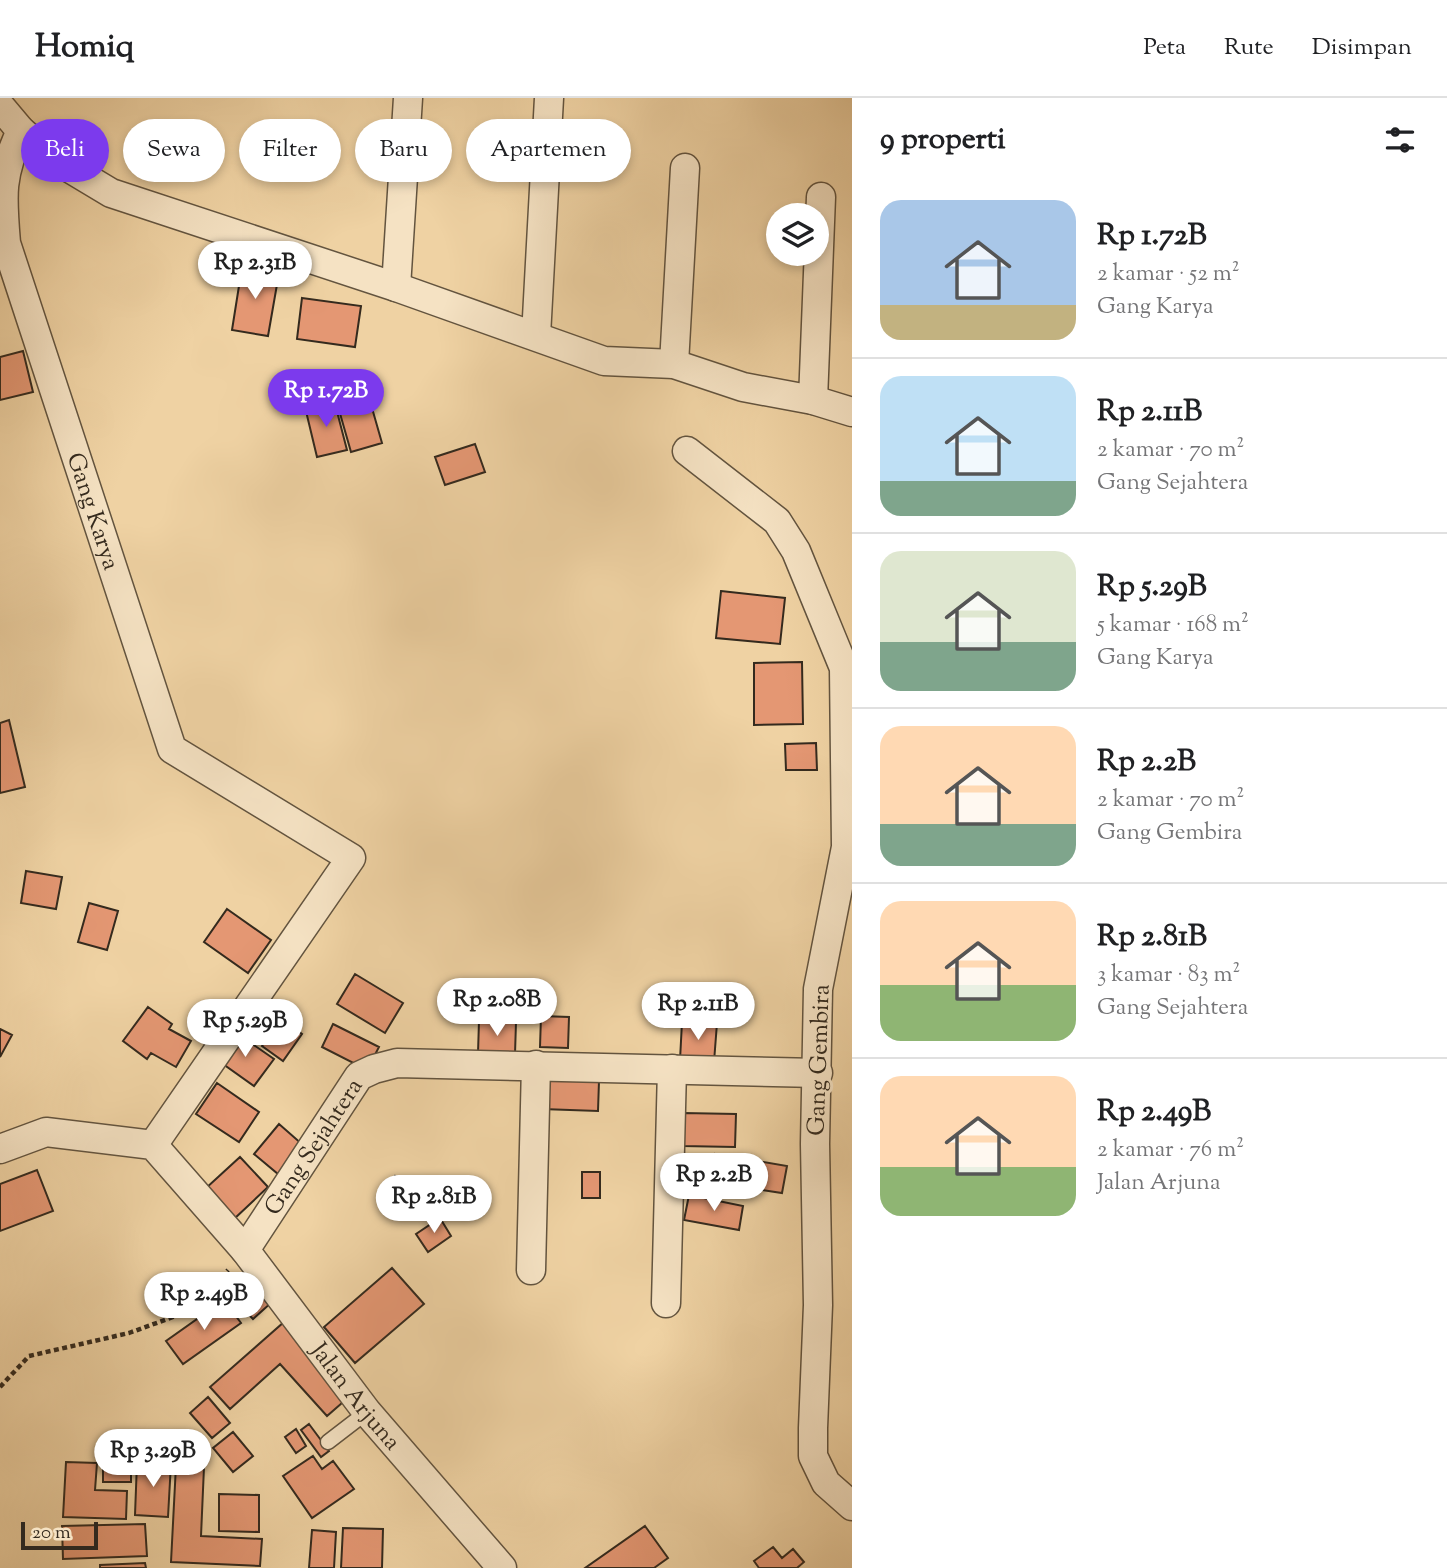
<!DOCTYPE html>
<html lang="id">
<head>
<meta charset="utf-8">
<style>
	:root { --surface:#fff; --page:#f6f6f6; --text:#202124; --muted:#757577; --line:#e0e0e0; --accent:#7c3aed }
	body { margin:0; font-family:"Sorts Mill Goudy",serif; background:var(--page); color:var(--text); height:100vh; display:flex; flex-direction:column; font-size:26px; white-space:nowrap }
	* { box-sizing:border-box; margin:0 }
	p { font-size:23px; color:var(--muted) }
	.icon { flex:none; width:38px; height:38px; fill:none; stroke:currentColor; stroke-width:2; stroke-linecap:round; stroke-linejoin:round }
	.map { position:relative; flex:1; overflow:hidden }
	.panel { display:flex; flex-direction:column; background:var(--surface); width:595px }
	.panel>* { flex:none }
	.guide { position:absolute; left:21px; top:21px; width:665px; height:63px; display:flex; gap:14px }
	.tools { position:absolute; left:766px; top:105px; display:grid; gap:14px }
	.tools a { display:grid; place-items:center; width:63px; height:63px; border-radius:50%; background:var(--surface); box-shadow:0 4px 10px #0003; font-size:35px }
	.scale { position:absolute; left:21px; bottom:18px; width:77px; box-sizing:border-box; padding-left:7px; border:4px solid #342a1e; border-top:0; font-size:19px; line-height:24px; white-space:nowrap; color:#342a1e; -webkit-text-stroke:5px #f5e2c3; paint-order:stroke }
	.price { position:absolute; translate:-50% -60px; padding:0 16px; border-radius:24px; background:#fff; color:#222; font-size:23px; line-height:46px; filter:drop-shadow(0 2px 4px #0008) }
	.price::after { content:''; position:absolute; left:50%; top:42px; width:21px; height:16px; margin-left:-10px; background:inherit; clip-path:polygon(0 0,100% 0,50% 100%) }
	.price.current { background:var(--accent); color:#fff }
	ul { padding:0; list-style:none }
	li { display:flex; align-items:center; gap:21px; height:175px; padding:0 28px }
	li+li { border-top:2px solid var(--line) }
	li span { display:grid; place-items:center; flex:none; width:196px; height:140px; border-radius:21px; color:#555 }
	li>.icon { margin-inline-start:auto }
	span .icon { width:84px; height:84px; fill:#fffc; stroke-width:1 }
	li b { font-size:30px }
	h2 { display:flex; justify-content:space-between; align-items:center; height:84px; padding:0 28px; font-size:30px }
	.chip { padding:0 24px; border-radius:32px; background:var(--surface); box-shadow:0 4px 10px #0003; font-size:24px; line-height:63px }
	.chip.current { background:var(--accent); color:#fff }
	header { display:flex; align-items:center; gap:42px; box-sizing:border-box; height:98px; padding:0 35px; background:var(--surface); border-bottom:2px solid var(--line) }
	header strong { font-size:33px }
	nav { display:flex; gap:38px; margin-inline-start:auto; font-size:24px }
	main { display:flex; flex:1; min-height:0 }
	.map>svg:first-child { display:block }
</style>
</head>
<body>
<header>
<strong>Homiq</strong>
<nav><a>Peta</a><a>Rute</a><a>Disimpan</a></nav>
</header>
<main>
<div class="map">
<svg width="852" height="1470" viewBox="0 0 852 1470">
	<rect width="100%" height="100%" fill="#efd2a3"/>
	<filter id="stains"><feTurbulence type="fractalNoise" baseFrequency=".00286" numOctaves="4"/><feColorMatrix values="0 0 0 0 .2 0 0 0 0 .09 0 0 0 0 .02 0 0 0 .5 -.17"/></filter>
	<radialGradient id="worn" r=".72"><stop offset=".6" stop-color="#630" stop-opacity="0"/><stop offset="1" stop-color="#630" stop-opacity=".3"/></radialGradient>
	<path fill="#e49773" stroke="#342a1e" stroke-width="2" d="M242,169L279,175L268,238L232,232Z
		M302,200L361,208L355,249L297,241Z
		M23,253L33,294L0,302V259Z
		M368,296L382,345L351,354L337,305Z
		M334,302L347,352L317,359L305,309Z
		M475,346L485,374L445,387L435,359Z
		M721,493L785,500L780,546L716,540Z
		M802,564L803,626L754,627V565Z
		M9,622L25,689L0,695V625Z
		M816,645L817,672H786L785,646Z
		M26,773L62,779L56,811L21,805Z
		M89,805L118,813L107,852L78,844Z
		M227,811L271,842L248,875L204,844Z
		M355,876L403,905L385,935L337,906Z
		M148,909L172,926L169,931L191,943L176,969L151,955L147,961L123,943Z
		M541,918L569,919L568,950L540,949Z
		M282,921L302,936L283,963L262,948Z
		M479,923L516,924L515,956L478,955Z
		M682,924L717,925L714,964L680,962Z
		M333,926L379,949L367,972L322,949Z
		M0,931L12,937L0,959Z
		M235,934L274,961L254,988L216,961Z
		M544,981L599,983L598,1013L542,1011Z
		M217,985L259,1014L239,1044L196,1016Z
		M683,1015L736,1016L735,1049L682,1048Z
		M279,1026L303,1047L278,1076L254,1056Z
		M715,1056L787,1068L782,1095L711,1084Z
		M240,1059L268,1089L234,1121L205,1091Z
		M37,1072L53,1113L0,1133V1086Z
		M582,1074H600V1100H582Z
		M395,1078L410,1092L394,1110L379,1096Z
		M689,1097L743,1108L739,1132L684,1122Z
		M440,1120L451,1138L428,1154L416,1136Z
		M392,1170L424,1206L355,1265L324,1229Z
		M249,1179L272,1204L253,1221L230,1197Z
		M224,1202L241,1225L183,1266L166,1243Z
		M284,1224L350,1298L327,1318L280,1266L230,1311L210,1289Z
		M208,1299L230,1325L212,1340L190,1315Z
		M309,1326L329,1353L321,1359L301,1332Z
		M296,1331L306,1348L296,1355L285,1339Z
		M233,1334L253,1358L233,1374L213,1350Z
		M313,1358L322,1371L333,1363L354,1391L312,1420L283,1378Z
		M103,1361H131V1384H103Z
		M66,1364L97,1365L95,1392L127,1393L126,1421L63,1419Z
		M137,1364L171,1365L168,1419L135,1417Z
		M176,1367L204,1369L201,1438L262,1441L260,1468L171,1464Z
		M219,1396L259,1397V1434L219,1433Z
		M145,1426L147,1458L63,1461L62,1428Z
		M645,1428L668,1460L654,1470H585Z
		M343,1430L383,1431L382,1470H341Z
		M312,1432L336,1434L334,1470H309Z
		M773,1449L782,1460L793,1451L804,1464L797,1470H759L754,1463Z
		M145,1465L146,1470H100V1467Z"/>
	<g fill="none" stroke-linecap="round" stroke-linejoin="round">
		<defs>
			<path id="service" d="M328,1344L367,1314"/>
			<g id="minor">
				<path d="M0,8L21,33L56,62L111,95L396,189L604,263L674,266L743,289L813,302L852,314"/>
				<path id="s1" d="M21,33C0,77 2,98 6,145L172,651L351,760L153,1047"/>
				<path d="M396,189L408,0"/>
				<path d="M536,238L549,0"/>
				<path d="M674,266L685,70"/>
				<path d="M813,302L821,99"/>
				<path d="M687,353L777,423L796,453L844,570L846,749L818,891L815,1046L818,1207L813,1330V1358L826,1385L852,1408"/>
				<path id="s2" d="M0,1051L46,1034L153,1047L245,1152L367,1314L502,1470"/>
				<path id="s3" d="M245,1152L359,978L374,971L397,965L818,975"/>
				<path d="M531,1172L536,967"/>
				<path d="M666,1205L672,971"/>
			</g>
		</defs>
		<use href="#service" stroke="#63543f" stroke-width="17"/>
		<use href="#minor" stroke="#63543f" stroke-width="31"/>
		<path stroke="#342a1e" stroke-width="4.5" stroke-dasharray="5 3.5" stroke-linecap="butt" d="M0,1289L29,1258L129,1235L173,1219L204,1199L228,1172"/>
		<use href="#service" stroke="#f5e2c3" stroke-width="14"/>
		<use href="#minor" stroke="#f5e2c3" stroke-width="28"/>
	</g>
	<g text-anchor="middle" stroke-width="6" stroke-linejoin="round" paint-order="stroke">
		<g font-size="24" fill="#342a1e" stroke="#f5e2c3">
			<text dy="8" stroke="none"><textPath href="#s1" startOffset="397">Gang Karya</textPath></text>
			<text transform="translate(818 962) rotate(-88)" y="8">Gang Gembira</text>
			<text dy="8" stroke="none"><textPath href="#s3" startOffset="124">Gang Sejahtera</textPath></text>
			<text dy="8" stroke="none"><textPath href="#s2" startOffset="480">Jalan Arjuna</textPath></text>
		</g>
	</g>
	<rect width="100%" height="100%" filter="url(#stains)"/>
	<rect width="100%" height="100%" fill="url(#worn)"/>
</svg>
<div class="tools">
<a><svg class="icon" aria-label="layers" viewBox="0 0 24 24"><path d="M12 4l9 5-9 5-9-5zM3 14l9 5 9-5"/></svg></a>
</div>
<div class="scale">20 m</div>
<b class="price" style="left:255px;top:203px">Rp 2.31B</b>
<b class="price current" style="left:326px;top:331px">Rp 1.72B</b>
<b class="price" style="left:497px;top:940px">Rp 2.08B</b>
<b class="price" style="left:698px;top:944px">Rp 2.11B</b>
<b class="price" style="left:245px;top:961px">Rp 5.29B</b>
<b class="price" style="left:714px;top:1115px">Rp 2.2B</b>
<b class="price" style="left:434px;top:1137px">Rp 2.81B</b>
<b class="price" style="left:204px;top:1234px">Rp 2.49B</b>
<b class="price" style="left:153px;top:1391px">Rp 3.29B</b>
<div class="guide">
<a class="chip current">Beli</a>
<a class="chip">Sewa</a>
<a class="chip">Filter</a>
<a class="chip">Baru</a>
<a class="chip">Apartemen</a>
</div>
</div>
<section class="panel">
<h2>9 properti<svg class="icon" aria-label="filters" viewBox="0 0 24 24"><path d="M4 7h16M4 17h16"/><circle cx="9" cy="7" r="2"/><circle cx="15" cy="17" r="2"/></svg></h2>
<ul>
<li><span style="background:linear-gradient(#a9c7e8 75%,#c2b280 0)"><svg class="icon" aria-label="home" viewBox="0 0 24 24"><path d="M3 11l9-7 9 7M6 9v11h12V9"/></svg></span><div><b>Rp 1.72B</b><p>2 kamar · 52 m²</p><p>Gang Karya</p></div></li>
<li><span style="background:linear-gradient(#bfe0f5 75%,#7fa58c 0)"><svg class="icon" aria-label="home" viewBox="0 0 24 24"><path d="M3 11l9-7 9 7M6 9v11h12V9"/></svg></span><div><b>Rp 2.11B</b><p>2 kamar · 70 m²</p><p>Gang Sejahtera</p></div></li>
<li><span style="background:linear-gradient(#dfe7d0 65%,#7fa58c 0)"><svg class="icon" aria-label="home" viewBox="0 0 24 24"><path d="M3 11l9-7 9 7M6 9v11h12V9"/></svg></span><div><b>Rp 5.29B</b><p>5 kamar · 168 m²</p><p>Gang Karya</p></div></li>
<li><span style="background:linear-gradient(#ffd9b3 70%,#7fa58c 0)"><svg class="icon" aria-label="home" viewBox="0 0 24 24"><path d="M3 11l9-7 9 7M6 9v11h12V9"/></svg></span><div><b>Rp 2.2B</b><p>2 kamar · 70 m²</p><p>Gang Gembira</p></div></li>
<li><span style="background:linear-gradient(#ffd9b3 60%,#8fb573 0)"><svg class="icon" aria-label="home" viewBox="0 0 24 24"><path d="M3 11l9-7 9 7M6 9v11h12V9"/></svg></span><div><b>Rp 2.81B</b><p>3 kamar · 83 m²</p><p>Gang Sejahtera</p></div></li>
<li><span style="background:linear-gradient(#ffd9b3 65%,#8fb573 0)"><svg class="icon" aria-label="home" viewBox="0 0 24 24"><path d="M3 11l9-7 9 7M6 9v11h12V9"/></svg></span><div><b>Rp 2.49B</b><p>2 kamar · 76 m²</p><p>Jalan Arjuna</p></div></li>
</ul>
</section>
</main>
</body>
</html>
